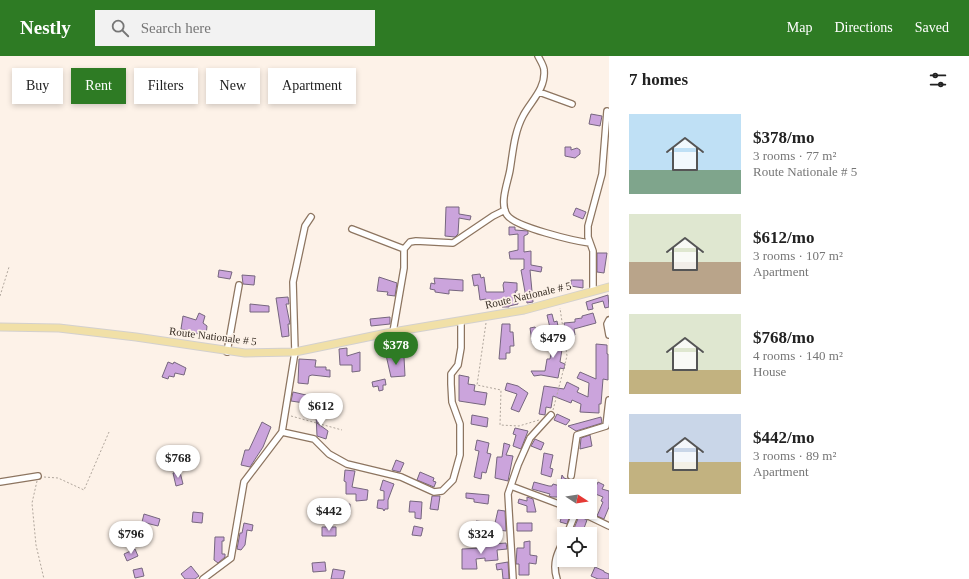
<!DOCTYPE html>
<html lang="en">
<head>
<meta charset="utf-8">
<style>
	:root { --surface:#fff; --page:#f2f2f2; --text:#222; --muted:#767676; --accent:#2e7b24 }
	body { margin:0; font-family:Georgia,serif; background:var(--page); color:var(--text); height:100vh; display:flex; flex-direction:column; font-size:15px; white-space:nowrap }
	* { box-sizing:border-box; margin:0 }
	p { font-size:13px; color:var(--muted) }
	.icon { flex:none; width:22px; height:22px; fill:none; stroke:currentColor; stroke-width:2; stroke-linecap:round; stroke-linejoin:round }
	.map { position:relative; flex:1; overflow:hidden }
	.drawer { display:flex; flex-direction:column; background:var(--surface); width:360px }
	.drawer>* { flex:none }
	.guide { position:absolute; left:12px; top:12px; width:380px; height:36px; display:flex; gap:8px }
	.needle { width:26px; rotate:102deg }
	.tools { position:absolute; left:557px; top:423px; display:grid; gap:8px }
	.tools a { display:grid; place-items:center; width:40px; height:40px; border-radius:0px; background:var(--surface); box-shadow:0 2px 6px #0003; font-size:20px }
	.price { position:absolute; translate:-50% -34px; padding:0 9px; border-radius:14px; background:#fff; color:#222; font-size:13px; line-height:26px; filter:drop-shadow(0 1px 2px #0008) }
	.price::after { content:''; position:absolute; left:50%; top:24px; width:12px; height:9px; margin-left:-6px; background:inherit; clip-path:polygon(0 0,100% 0,50% 100%) }
	.price.active { background:var(--accent); color:#fff }
	ul { padding:0; list-style:none }
	li { display:flex; align-items:center; gap:12px; height:100px; padding:0 20px }
	li span { display:grid; place-items:center; flex:none; width:112px; height:80px; border-radius:0px; color:#555 }
	li>.icon { margin-inline-start:auto }
	span .icon { width:48px; height:48px; fill:#fffc; stroke-width:1 }
	li b { font-size:17px }
	h2 { display:flex; justify-content:space-between; align-items:center; height:48px; padding:0 20px; font-size:17px }
	.tag { padding:0 14px; border-radius:0px; background:var(--surface); box-shadow:0 2px 6px #0003; font-size:14px; line-height:36px }
	.tag.active { background:var(--accent); color:#fff }
	header { display:flex; align-items:center; gap:24px; box-sizing:border-box; height:56px; padding:0 20px; background:var(--accent); color:#fff }
	header strong { font-size:19px }
	nav { display:flex; gap:22px; margin-inline-start:auto; font-size:14px }
	.search { width:280px; height:36px; background:var(--page); display:flex; align-items:center; gap:10px; box-sizing:border-box; padding:0 14px; border-radius:0px; color:var(--muted); font-size:15px }
	main { display:flex; flex:1; min-height:0 }
	.map>svg:first-child { display:block }
</style>
</head>
<body>
<header>
<strong>Nestly</strong>
<div class="search"><svg class="icon" aria-label="search" viewBox="0 0 24 24"><circle cx="10" cy="10" r="6"/><path d="M15 15l6 6"/></svg>Search here</div>
<nav><a>Map</a><a>Directions</a><a>Saved</a></nav>
</header>
<main>
<div class="map">
<svg width="609" height="523" viewBox="0 0 609 523">
	<rect width="100%" height="100%" fill="#fdf2e8"/>
	<path fill="#cba4dc" stroke="#76667e" d="M591,58L602,60L600,70L589,68Z
		M565,91H571V94L577,92L580,94V98L575,102L565,100Z
		M446,151H459V158L471,160L470,164L459,162L458,178L455,181L445,180Z
		M576,152L586,156L583,163L573,159Z
		M509,171H515V174L528,175V178L524,180V196L531,195V209L542,211L541,216L530,214L533,246L527,247L521,214L524,213V203H510L509,196L518,194V178L509,179Z
		M597,197H607L604,217L597,216Z
		M219,214L232,216L230,223L218,221Z
		M480,218L481,222L484,221L486,236H504L503,229L504,226L517,227V235H515L518,248L509,250V251H502V245L486,247V243L480,244L478,229L474,230L472,219Z
		M242,219L255,220L254,229L243,228Z
		M379,221L397,227L395,240L387,239L388,236L377,235Z
		M434,222L463,224V235L449,234V238L435,236V234L430,233L431,227L435,228Z
		M571,224H583V232L571,230Z
		M608,239L609,251L605,252L603,245L592,248L593,253L588,254L586,246Z
		M288,241L289,248H286L290,268H288L289,280L282,281L276,242Z
		M250,248L269,250V256H250Z
		M199,257L205,260L203,267L207,270L206,280L181,273L183,260L196,264Z
		M593,257L596,267L574,273L575,279L567,281L564,267L575,266V263L582,262V260Z
		M552,258L554,266L557,265L558,270L550,272L547,259Z
		M390,261V268L371,270L370,263Z
		M502,268H510V276H513L514,290H510V297H506V303H499Z
		M535,271L536,273L539,272L542,284L532,286L530,272Z
		M564,281L560,306L565,308L564,313L560,312L558,322L541,319L534,320L531,315H545L547,303H550L552,293H550L549,290H547L546,283Z
		M596,288L607,289V298H608V324L603,323L601,348H599V357L580,356L581,348L572,344L571,347L553,340L551,352L546,351L545,359L539,358L544,330L564,333L567,326L579,332L577,336L588,341L589,327L577,322L580,316L596,323Z
		M347,292V300L360,296V315L352,316V309H340L339,293Z
		M392,297L393,302L404,301L405,320L391,321L386,299Z
		M299,303L316,304L315,311H326V314H330V321L312,319L309,320L308,328L298,327Z
		M168,306L173,308L174,306L186,312L184,319L175,317L174,321L169,320L168,323L162,321Z
		M459,319L469,321L468,328L475,329L474,335L487,337L485,349L459,345Z
		M385,323L386,329H383V334L379,335L378,330L373,331L372,326Z
		M507,327L518,330L528,337L519,356L511,353L517,338L505,334Z
		M293,336L306,339L304,347L291,345Z
		M323,357V366L317,367L328,375L326,383L317,380L316,358Z
		M557,358L570,364L566,369L554,364Z
		M472,359L488,362L487,371L471,368Z
		M601,361L602,367L576,375L568,370Z
		M262,366L271,371L263,391L250,411L241,409L245,394H249Z
		M515,372L528,375L521,393L513,390L516,379L513,378Z
		M590,379L592,390L580,393L581,382Z
		M535,383L544,387L541,394L531,390Z
		M477,384L489,387L487,397L491,398L486,417L482,416L481,423L474,421L479,395L475,394Z
		M504,387L510,389L506,399L513,400L508,425L495,422L497,401H502Z
		M544,397L553,399L550,412L553,413L551,421L541,418Z
		M396,404L404,407L400,416L392,414Z
		M345,414L355,415L352,431L368,434L367,444L356,445V438H346V426L344,425Z
		M180,416L183,428L176,430L173,417Z
		M420,416L434,422L433,425L436,426L434,431L417,424Z
		M562,419L564,422L570,424L569,430H564L563,441H552L549,440L550,438L532,433L534,426L549,430H552L553,428L560,430Z
		M383,424L394,428L388,444V453H385L384,455L383,453L377,452L378,444H384V435L380,434Z
		M598,426L604,429L602,433L609,435V451L604,463L597,460L603,446L601,445L603,441L593,437Z
		M466,437L489,439L488,448L474,446V443L466,442Z
		M432,440H440L438,454L430,453Z
		M527,441L533,443L536,456H527V450L518,447L519,443L527,445Z
		M410,445L422,446L421,463L415,462V456H409Z
		M343,448H350V457H340V450H343Z
		M498,454L505,455L506,475L477,471L476,465L495,467Z
		M193,456L203,457L202,467L192,466Z
		M563,456H571L567,468L560,466Z
		M144,458L160,463L158,470L142,466Z
		M579,460L587,464L583,475L591,478H575L576,476L573,475Z
		M244,467L253,469L252,475L247,474L245,489L241,494L237,493L240,477H242Z
		M517,467H532V475H517Z
		M119,470L130,475L125,485L114,480Z
		M414,470L423,472L421,480L412,479Z
		M322,471H336V480H322Z
		M215,481H224V485H222V498H225V501L218,507L214,504Z
		M530,485V499L537,500L536,508L529,507V519H519V508H516L517,492H524V486Z
		M506,487L507,493L497,494L498,504L485,505V502L476,503L477,513H462V493L482,492L481,489Z
		M135,493L138,500L127,505L124,498Z
		M325,506L326,515L313,516L312,507Z
		M508,506L509,523H503L502,513L497,514L496,508Z
		M191,510L199,520L195,523H185L181,518Z
		M595,511L604,515V516L609,518V523H598L591,520Z
		M142,512L144,520L135,522L133,514Z
		M333,513L345,515L343,523H331Z"/>
	<g fill="none" stroke-linecap="round" stroke-linejoin="round">
		<defs>
			<path id="minor" d="M538,0C540,4 544,10 544,14C546,33 530,46 523,60C514,77 513,96 510,114C508,126 499,147 507,159C515,171 574,185 590,187
				M539,36L572,48
				M352,173L404,193V212L393,276
				M404,193L410,186L416,185L453,187L493,160L505,154
				M593,235V195L588,181V170L602,118L607,55
				M609,264L607,268L609,279
				M227,296L239,229
				M282,376L314,383L329,398L347,408L401,421L434,436L442,435L453,424L460,399V368L452,346L451,328V318L458,309L461,292V265
				M571,420L577,379L606,370L609,344
				M0,426L38,420
				M511,430L564,450
				M580,456L609,470
				M567,478L576,456
				M203,523L231,502L244,426L282,376L295,296L293,226L305,170L311,161
				M513,523L508,438L518,409L530,382L551,359
				M557,523C552,508 557,497 564,484"/>
			<path id="major" d="M0,271L59,272L136,281L245,297L295,296L387,277L524,254L609,231"/>
		</defs>
		<use href="#minor" stroke="#8d7560" stroke-width="8"/>
		<use href="#major" stroke="#d3d0ce" stroke-width="9"/>
		<path stroke="#b0a69c" stroke-width="1" stroke-dasharray="2 2" stroke-linecap="butt" d="M0,240L9,211
			M486,267L477,329L501,334L500,369L519,370L539,364
			M553,354L567,300L560,252
			M291,360L342,374
			M44,421L58,422L84,434L109,376
			M37,425L32,447L36,489L44,523"/>
		<use href="#minor" stroke="#fff" stroke-width="5.5"/>
		<use href="#major" stroke="#f1e0a7" stroke-width="7"/>
	</g>
	<g text-anchor="middle" stroke-width="3.5" stroke-linejoin="round" paint-order="stroke">
		<g font-size="11" fill="#352b22" stroke="#fdf2e8">
			<text transform="translate(528 239) rotate(-13)" y="4">Route Nationale # 5</text>
			<text transform="translate(213 280) rotate(7)" y="4">Route Nationale # 5</text>
		</g>
	</g>
</svg>
<div class="tools">
<a><svg class="needle" viewBox="-14 -14 28 28"><path d="M0-13l5 13h-10z" fill="#e53935"/><path d="M0 13l5-13h-10z" fill="#767676"/></svg></a>
<a><svg class="icon" aria-label="locate" viewBox="0 0 24 24"><circle cx="12" cy="12" r="6"/><path d="M12 2v4M12 18v4M2 12h4M18 12h4"/></svg></a>
</div>
<b class="price" style="left:553px;top:303px">$479</b>
<b class="price active" style="left:396px;top:310px">$378</b>
<b class="price" style="left:321px;top:371px">$612</b>
<b class="price" style="left:178px;top:423px">$768</b>
<b class="price" style="left:329px;top:476px">$442</b>
<b class="price" style="left:131px;top:499px">$796</b>
<b class="price" style="left:481px;top:499px">$324</b>
<div class="guide">
<a class="tag">Buy</a>
<a class="tag active">Rent</a>
<a class="tag">Filters</a>
<a class="tag">New</a>
<a class="tag">Apartment</a>
</div>
</div>
<section class="drawer">
<h2>7 homes<svg class="icon" aria-label="filters" viewBox="0 0 24 24"><path d="M4 7h16M4 17h16"/><circle cx="9" cy="7" r="2"/><circle cx="15" cy="17" r="2"/></svg></h2>
<ul>
<li><span style="background:linear-gradient(#bfe0f5 70%,#7fa58c 0)"><svg class="icon" aria-label="home" viewBox="0 0 24 24"><path d="M3 11l9-7 9 7M6 9v11h12V9"/></svg></span><div><b>$378/mo</b><p>3 rooms · 77 m²</p><p>Route Nationale # 5</p></div></li>
<li><span style="background:linear-gradient(#dfe7d0 60%,#b9a48a 0)"><svg class="icon" aria-label="home" viewBox="0 0 24 24"><path d="M3 11l9-7 9 7M6 9v11h12V9"/></svg></span><div><b>$612/mo</b><p>3 rooms · 107 m²</p><p>Apartment</p></div></li>
<li><span style="background:linear-gradient(#dfe7d0 70%,#c2b280 0)"><svg class="icon" aria-label="home" viewBox="0 0 24 24"><path d="M3 11l9-7 9 7M6 9v11h12V9"/></svg></span><div><b>$768/mo</b><p>4 rooms · 140 m²</p><p>House</p></div></li>
<li><span style="background:linear-gradient(#c9d6e8 60%,#c2b280 0)"><svg class="icon" aria-label="home" viewBox="0 0 24 24"><path d="M3 11l9-7 9 7M6 9v11h12V9"/></svg></span><div><b>$442/mo</b><p>3 rooms · 89 m²</p><p>Apartment</p></div></li>
</ul>
</section>
</main>
</body>
</html>
